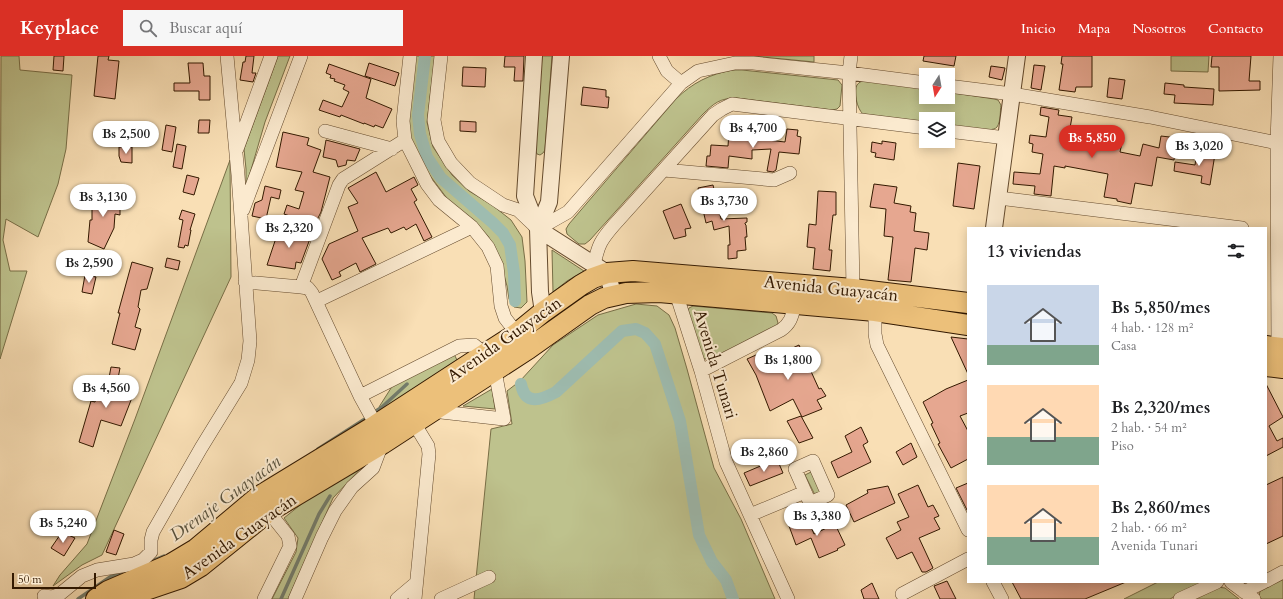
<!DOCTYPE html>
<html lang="es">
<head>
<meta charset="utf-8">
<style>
	:root { --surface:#fff; --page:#f6f6f6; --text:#202124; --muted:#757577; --accent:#d93025 }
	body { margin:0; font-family:Cardo,serif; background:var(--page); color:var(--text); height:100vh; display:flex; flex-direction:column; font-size:15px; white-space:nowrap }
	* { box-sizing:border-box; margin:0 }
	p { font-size:13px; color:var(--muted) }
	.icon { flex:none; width:22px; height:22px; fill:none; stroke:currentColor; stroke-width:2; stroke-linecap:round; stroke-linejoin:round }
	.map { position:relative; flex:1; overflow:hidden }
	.details { position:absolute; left:967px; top:171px; width:300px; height:356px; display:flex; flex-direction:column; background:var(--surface); border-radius:0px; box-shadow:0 2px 10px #0003 }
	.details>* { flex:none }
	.needle { width:26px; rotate:191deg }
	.buttons { position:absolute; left:919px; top:12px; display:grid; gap:8px }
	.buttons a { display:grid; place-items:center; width:36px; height:36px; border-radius:0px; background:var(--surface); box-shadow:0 2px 10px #0003; font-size:20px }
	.scale { position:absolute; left:12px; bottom:10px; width:84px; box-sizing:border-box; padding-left:4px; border:2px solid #331900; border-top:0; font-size:11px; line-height:14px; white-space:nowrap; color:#331900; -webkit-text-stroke:3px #fbeacf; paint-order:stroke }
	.price { position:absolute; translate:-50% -34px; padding:0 9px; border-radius:14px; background:#fff; color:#222; font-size:13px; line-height:26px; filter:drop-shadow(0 1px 2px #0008) }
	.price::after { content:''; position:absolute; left:50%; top:24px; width:12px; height:9px; margin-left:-6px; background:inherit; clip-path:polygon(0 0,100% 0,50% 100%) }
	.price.selected { background:var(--accent); color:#fff }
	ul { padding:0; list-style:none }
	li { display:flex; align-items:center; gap:12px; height:100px; padding:0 20px }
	li span { display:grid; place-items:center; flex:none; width:112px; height:80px; border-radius:0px; color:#555 }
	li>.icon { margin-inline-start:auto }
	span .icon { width:48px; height:48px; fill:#fffc; stroke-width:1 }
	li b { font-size:17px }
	h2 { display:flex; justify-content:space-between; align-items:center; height:48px; padding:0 20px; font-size:17px }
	header { display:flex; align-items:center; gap:24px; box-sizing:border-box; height:56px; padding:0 20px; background:var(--accent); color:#fff }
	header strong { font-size:19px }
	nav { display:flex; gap:22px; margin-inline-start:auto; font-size:14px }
	.search { width:280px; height:36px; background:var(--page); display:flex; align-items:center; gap:10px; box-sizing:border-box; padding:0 14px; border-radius:0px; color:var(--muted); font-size:15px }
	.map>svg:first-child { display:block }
</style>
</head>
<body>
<header>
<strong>Keyplace</strong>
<div class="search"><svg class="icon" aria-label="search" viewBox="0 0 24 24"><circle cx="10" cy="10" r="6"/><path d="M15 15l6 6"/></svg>Buscar aquí</div>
<nav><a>Inicio</a><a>Mapa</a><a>Nosotros</a><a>Contacto</a></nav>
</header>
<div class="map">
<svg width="1283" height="543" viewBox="0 0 1283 543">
	<rect width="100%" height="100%" fill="#f9dfb5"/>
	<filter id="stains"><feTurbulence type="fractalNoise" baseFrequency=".005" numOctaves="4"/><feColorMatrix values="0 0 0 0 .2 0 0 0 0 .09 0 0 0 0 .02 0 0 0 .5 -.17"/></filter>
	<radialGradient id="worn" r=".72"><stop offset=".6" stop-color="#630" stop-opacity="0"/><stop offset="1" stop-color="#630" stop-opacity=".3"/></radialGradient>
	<path fill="#bec28d" stroke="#786e46" d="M1,0H19L20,14L72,19L66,93L58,128L38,181L6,163L3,184L10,215H27L0,303Z
		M278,0H290L265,66L246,131V113L244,93Z
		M415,0H435L427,66L433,91L452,119L469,135L492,149L511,164L522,181L525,205L527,246L521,252L514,251L509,243L507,230L498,198L488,180L475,166L449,145L431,121L417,99L409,79L407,59Z
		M542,0H552L545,94L543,97L540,99L537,98L535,93Z
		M752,0H814V6Z
		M1171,0H1209L1208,16L1171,15Z
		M733,14H742L838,24L842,29L840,50L837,53L832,54L737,42C720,42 714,47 702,59L590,184L585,188H579L567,178L566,173L569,168L676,43C692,27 710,18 733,14Z
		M866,24L926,33V41H948V36L994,43L998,44L1001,49C1000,55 1001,65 997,71C992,78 957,70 948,69V63H926V66L863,58C857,53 853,35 857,29C859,26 862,25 866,24Z
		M230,104L231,221L102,499L82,509L53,530L60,519L87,488L135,363Z
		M552,194L584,215L567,225L553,236Z
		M636,248L657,250L669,259L675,272L687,313L714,412L741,463L775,543H474L491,373L512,368L507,335L520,325L553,289L598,259Z
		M693,250L772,257L776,260L778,267L776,272L709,303H705L702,301L687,257L689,252Z
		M454,298L459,308L384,355L379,351L393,329Z
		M492,333L495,353L463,350Z
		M366,407L333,442L288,543H272L296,496L298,482L284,462L319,434Z
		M813,415L822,435L815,439L805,419Z
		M1283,523V543H1262L1259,541L1260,535Z
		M1158,526H1203L1170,543H1124Z
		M1217,531L1225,532L1239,543H1192Z"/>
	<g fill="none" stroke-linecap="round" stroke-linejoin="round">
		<path stroke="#737b6a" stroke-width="3.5" d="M373,357L382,351L407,328
			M318,393L368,361
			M147,507L164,500
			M78,543L110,521L127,515
			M281,543L319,458L330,440"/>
		<path stroke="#9ebcb0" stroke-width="12" d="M425,0L418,59L420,78L427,101L441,122L493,167L503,177L510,189L514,217L515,245
			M521,328C525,350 541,344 556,336L622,275L636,273L645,277L655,288L680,365L699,479L712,506L726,524L733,543"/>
	</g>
	<path fill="#e6a790" stroke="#331900" d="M54,0H64L63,15L53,14Z
		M98,0H109L108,4L119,5L115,43L94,40Z
		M246,0H254L252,17H256L253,26L240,24L243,6H245Z
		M505,0H524L523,25H514L515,11H504Z
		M924,0H956L954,10L923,5Z
		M1062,0H1092V31H1076L1075,36L1059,34L1063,8H1061Z
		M1212,0H1251L1249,25H1260V34L1219,35V11H1211Z
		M188,7H203L204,20H210V44H199V35H174V27H190Z
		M369,7L399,17L395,30L365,20Z
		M329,8L371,23L366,42L392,53L383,72L375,69L374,71L364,67V68L341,59L340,61L319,54L323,44L342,51L349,36L343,33L345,29L334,25L335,23L330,22L331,19L326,17Z
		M1034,9L1045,10L1041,34L1031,32Z
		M991,10L1005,12L1002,24L989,21Z
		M463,11L486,12L485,31L462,30Z
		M1109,22L1125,24L1122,43L1107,41Z
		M1165,27L1184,29V31L1214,33L1213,49L1174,47L1175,39L1164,38Z
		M583,31L606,34V41H609L608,52L581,49Z
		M1041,51L1059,54L1058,59L1072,61L1070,72L1085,74L1082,89L1111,94L1113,85L1122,87L1120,96L1140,100L1143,88L1159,92L1161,80L1178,82L1174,104L1157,101L1152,130L1135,127L1131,148L1117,145V143L1104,141L1108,118L1065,110V112L1054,110L1051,140L1034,138L1035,130L1013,128L1014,116L1040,118L1043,98L1032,96L1033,88L1029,87L1030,79L1046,81L1049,61L1040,59Z
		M199,64H210L209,77H198Z
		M460,65L476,66V76L460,75Z
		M166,69L176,71L172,96L162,94Z
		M787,73L798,74L797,80L801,81L799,98L779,96L776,114L773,116L767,115L771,93L752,94V103L729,100L728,112L706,110L707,100H710L711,89L728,90L729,77L758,79V83L785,86Z
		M283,76L309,82L307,89L321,94L313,116L330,121L321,156L317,164L314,163L313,168L284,158L287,149L299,153L304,136L295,134L302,116L276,111Z
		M326,84L360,93L355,105L347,104L346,109L338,111L336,104L323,101Z
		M882,85L896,87L894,104L875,101L876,97L871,96L872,86L882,88Z
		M177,88L186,90L182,113L173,111Z
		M119,91H132V107L121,106L119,100Z
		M1197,96L1215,98L1210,129L1201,127L1202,120L1174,115L1175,106L1195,109Z
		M958,107L980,110L974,153L953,150Z
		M376,116L386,136L414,121L418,129L411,133L417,144L414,146L432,181L424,185L416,168L406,174L404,171L391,177L388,172L362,182L376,208L360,216L356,207L339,216L341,220L332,224L322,203L329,188L358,175L348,151L358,147L348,132Z
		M187,119L199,122L194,139L183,136Z
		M874,128L897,131L894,147L911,150L910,156L916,157L914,175L929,177L927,194L915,192L911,226L888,224L893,181L884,180L886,153L870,151Z
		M713,129L721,163L747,162V166L745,167V168L746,169L747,181H745L746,194L737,195V202L728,203V189H730L729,170L714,174L712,165L706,167L698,132Z
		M265,130L281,134L279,143L271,141L266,163L252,160L255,147L262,144Z
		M97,131L113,134L110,149L120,150V159L115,158L114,172L104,193L88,186L90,164H92V148H94Z
		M818,135L836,136V159H833L829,194H832L830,215L813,213L815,192L807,191L809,168L816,169Z
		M681,148L691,172L685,173L686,180L674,183L663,155Z
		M182,154L195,158L190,174H191L188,190L185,189L184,192L178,191L183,164L179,163Z
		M279,173L311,180L301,207L296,206L295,213L267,209Z
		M167,202L180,205L178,214L165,211Z
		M132,206L153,212L147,233L141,234L138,251L140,253L135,271L141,273L135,294L112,288L120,257H118Z
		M85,219L96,221L92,238L82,236Z
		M951,281L968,283V318Z
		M799,289L819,333L821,332L826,340L817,344L822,353L802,361L793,343L770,355L756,319L747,303L765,295L769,303Z
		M111,311L120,312L116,333L133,339L121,370L101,364L93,391L79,386L91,345L95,346L99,331L107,333Z
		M968,324V357L960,360L968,375V403L951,412L938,388L940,387L931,368L933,367L923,346L946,333Z
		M1266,328L1283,361L1269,370L1277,385L1283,382V391L1266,400Z
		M801,360L813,382L799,387L787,365Z
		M861,371L868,386L863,389L871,406L838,422L831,406L852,396L845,380Z
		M911,387L917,401L903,409L896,396Z
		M777,403L783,417L750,430L744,417Z
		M1283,421V480L1266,488V429Z
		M968,427V456L956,432Z
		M918,429L928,451L933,449L939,460L934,462L940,473L919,482L933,512L926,516H922L912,496L897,503L886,482L901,474L897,466L909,461L898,438Z
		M888,430L895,447L854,466L846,449L868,437L867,434Z
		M806,459L814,478L835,468L845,489L837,493L838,494L819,502L811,482L796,489L789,470Z
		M114,474L124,478L116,499L106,496Z
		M62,476L75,482L64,500L51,492Z
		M947,525L956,543H940L934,530Z
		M1012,526H1126L1085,543H1021Z
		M872,527L879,543H864L861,534Z"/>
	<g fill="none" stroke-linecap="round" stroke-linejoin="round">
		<defs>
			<path id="minor" d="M410,0L403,65L405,84L427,128L439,144L472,171L488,191L497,210L501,250L505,262L521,283
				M441,0L434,64L438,85L451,107L470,127L503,149L518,154L538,173L568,156L681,27L698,15L735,7H753L849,17L926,27
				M659,0L667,15L681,27
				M851,0L849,17L853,233
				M948,30L1012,38L1150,61L1277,87
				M325,75L392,93
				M948,75L1006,82
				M237,93L271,0
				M664,114L774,124L790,117
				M999,142L1242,172
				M243,154L301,0
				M594,209C598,189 601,184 614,169L713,59L722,53L732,48L926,72
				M245,226L301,231L308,232L312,237L360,340L376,369L382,388L373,412L352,431L335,455L322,481L295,543
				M301,231L339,129L343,123L405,84
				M676,237L701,315L726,406L788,543
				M317,245L472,171
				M875,255V278L877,289L968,474
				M1278,292L1277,87L1280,0
				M701,315L781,274C791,267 792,260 795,248
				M360,340L459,290L474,289L485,298
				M432,355L504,363L495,315
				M414,367L428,390L429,398L415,543
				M813,405L828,439L810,447L795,413Z
				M750,459L805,436
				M151,496V484L153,476L201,392L241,327L248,304L250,285L238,119L227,0
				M1266,525L1283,516
				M993,526L1002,543
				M1231,526L1254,543
				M1244,536L1264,526
				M902,538L968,503
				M44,540L52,541L60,538L82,520L97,514L134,508L143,504L151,496
				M264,543L290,490L288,480L264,450
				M397,543L416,527
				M441,543L489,521
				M1180,543L1217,526"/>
			<path id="tertiary" d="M534,0L525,140L538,173L540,236L543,256
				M994,172L1017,0
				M538,173L549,146L561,0
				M538,173L607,217L614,240"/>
			<path id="primary" d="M1266,290L1283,292
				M1266,310L1283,312
				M96,543L108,535L171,508L196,493L258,441L376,369L485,298L516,278L543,256L581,229L593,222L607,217L633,215L853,233L968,247
				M125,543L134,538L181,522L201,510L268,456L382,388L528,293L590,249L604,242L626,237L659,236L875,255L968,269"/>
		</defs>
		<use href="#minor" stroke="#644a2d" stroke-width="14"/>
		<use href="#tertiary" stroke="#644a2d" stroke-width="18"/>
		<use href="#primary" stroke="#331900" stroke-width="22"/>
		<use href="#minor" stroke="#fbeacf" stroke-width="13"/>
		<use href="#tertiary" stroke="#fbeacf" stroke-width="16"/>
		<use href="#primary" stroke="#ecc07a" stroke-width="20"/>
	</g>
	<g text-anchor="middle" stroke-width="4" stroke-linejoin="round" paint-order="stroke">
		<g font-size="17" fill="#331900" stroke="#fbeacf">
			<text transform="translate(831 232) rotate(6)" y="6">Avenida Guayacán</text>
			<text transform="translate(504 283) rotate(-35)" y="6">Avenida Guayacán</text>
			<text transform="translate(716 308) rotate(73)" y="6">Avenida Tunari</text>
			<text transform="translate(239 480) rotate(-35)" y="6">Avenida Guayacán</text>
		</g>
		<g font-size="18" font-style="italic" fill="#58523e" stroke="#fbeacf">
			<text transform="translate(225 442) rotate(-36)" y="6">Drenaje Guayacán</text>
		</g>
	</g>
	<rect width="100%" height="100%" filter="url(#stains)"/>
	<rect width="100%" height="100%" fill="url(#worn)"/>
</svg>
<div class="buttons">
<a><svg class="needle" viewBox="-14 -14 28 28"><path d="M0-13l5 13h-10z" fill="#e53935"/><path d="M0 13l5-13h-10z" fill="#757577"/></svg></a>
<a><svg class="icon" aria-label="layers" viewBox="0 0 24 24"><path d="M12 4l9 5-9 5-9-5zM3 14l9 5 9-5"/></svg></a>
</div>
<div class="scale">50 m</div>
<b class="price" style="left:753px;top:93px">Bs 4,700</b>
<b class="price" style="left:126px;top:99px">Bs 2,500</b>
<b class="price selected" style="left:1092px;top:103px">Bs 5,850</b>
<b class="price" style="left:1199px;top:111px">Bs 3,020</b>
<b class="price" style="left:103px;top:162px">Bs 3,130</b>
<b class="price" style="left:724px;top:166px">Bs 3,730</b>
<b class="price" style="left:289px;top:193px">Bs 2,320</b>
<b class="price" style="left:89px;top:228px">Bs 2,590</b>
<b class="price" style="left:788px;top:325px">Bs 1,800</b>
<b class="price" style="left:106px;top:353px">Bs 4,560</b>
<b class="price" style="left:764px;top:417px">Bs 2,860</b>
<b class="price" style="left:817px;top:481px">Bs 3,380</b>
<b class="price" style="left:63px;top:488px">Bs 5,240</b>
<section class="details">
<h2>13 viviendas<svg class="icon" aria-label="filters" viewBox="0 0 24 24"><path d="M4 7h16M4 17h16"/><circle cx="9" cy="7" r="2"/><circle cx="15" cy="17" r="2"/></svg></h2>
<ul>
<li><span style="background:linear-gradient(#c9d6e8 75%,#7fa58c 0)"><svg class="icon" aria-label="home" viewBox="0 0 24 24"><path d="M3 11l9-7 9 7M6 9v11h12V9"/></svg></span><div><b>Bs 5,850/mes</b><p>4 hab. · 128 m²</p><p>Casa</p></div></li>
<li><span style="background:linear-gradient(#ffd9b3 65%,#7fa58c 0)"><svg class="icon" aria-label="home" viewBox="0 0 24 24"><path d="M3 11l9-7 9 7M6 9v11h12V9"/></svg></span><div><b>Bs 2,320/mes</b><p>2 hab. · 54 m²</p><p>Piso</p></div></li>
<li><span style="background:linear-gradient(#ffd9b3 65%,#7fa58c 0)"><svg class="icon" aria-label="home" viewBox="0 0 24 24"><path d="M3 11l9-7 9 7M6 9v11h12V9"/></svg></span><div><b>Bs 2,860/mes</b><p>2 hab. · 66 m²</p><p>Avenida Tunari</p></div></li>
</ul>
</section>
</div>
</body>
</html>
